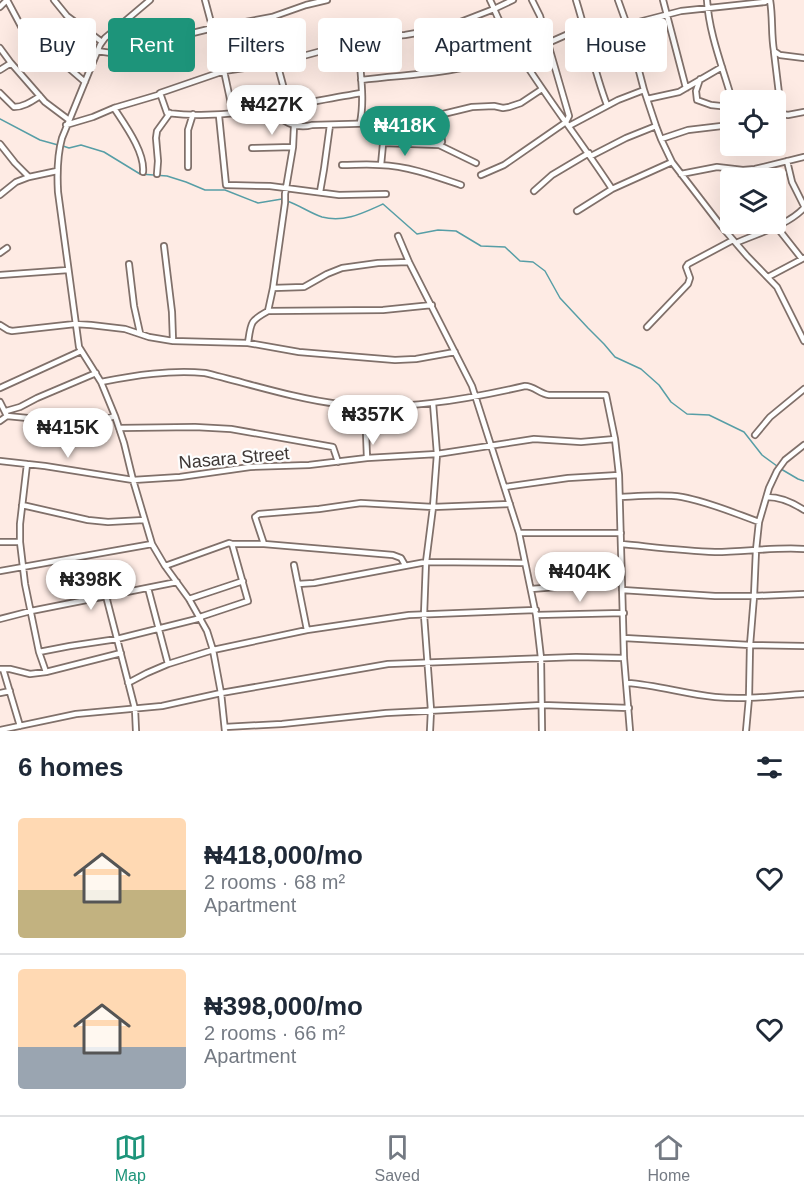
<!DOCTYPE html>
<html lang="en">
<head>
<meta charset="utf-8">
<style>
	:root { --surface:#fff; --page:#f6f6f7; --text:#1f2937; --muted:#747a83; --line:#e0e1e3; --accent:#1d947a }
	body { margin:0; font-family:Arial,sans-serif; background:var(--page); color:var(--text); height:100vh; display:flex; flex-direction:column; font-size:22px; white-space:nowrap }
	* { box-sizing:border-box; margin:0 }
	p { font-size:20px; color:var(--muted) }
	.icon { flex:none; width:33px; height:33px; fill:none; stroke:currentColor; stroke-width:2; stroke-linecap:round; stroke-linejoin:round }
	.map { position:relative; height:731px; overflow:hidden }
	.side { display:flex; flex-direction:column; background:var(--surface); flex:1 }
	.side>* { flex:none }
	.top-card { position:absolute; left:18px; top:18px; width:768px; height:54px; display:flex; gap:12px }
	.controls { position:absolute; left:720px; top:90px; display:grid; gap:12px }
	.controls a { display:grid; place-items:center; width:66px; height:66px; border-radius:6px; background:var(--surface); box-shadow:0 6px 24px #0002; font-size:30px }
	.price { position:absolute; translate:-50% -51px; padding:0 14px; border-radius:21px; background:#fff; color:#222; font-size:20px; line-height:39px; filter:drop-shadow(0 2px 3px #0008) }
	.price::after { content:''; position:absolute; left:50%; top:36px; width:18px; height:14px; margin-left:-9px; background:inherit; clip-path:polygon(0 0,100% 0,50% 100%) }
	.price.active { background:var(--accent); color:#fff }
	ul { padding:0; list-style:none }
	li { display:flex; align-items:center; gap:18px; height:150px; padding:0 18px }
	li+li { border-top:2px solid var(--line) }
	li span { display:grid; place-items:center; flex:none; width:168px; height:120px; border-radius:6px; color:#555 }
	li>.icon { margin-inline-start:auto }
	span .icon { width:72px; height:72px; fill:#fffc; stroke-width:1 }
	li b { font-size:26px }
	h2 { display:flex; justify-content:space-between; align-items:center; height:72px; padding:0 18px; font-size:26px }
	.chip { padding:0 21px; border-radius:6px; background:var(--surface); box-shadow:0 6px 24px #0002; font-size:21px; line-height:54px }
	.chip.active { background:var(--accent); color:#fff }
	.dock { display:flex; justify-content:space-around; align-items:center; height:84px; border-top:2px solid var(--line); background:var(--surface); font-size:16px; color:var(--muted) }
	.dock a { display:grid; justify-items:center; gap:3px }
	.dock .active { color:var(--accent) }
	.map>svg:first-child { display:block }
</style>
</head>
<body>
<div class="map">
<svg width="804" height="731" viewBox="0 0 804 731">
	<rect width="100%" height="100%" fill="#feebe4"/>
	<g fill="none" stroke-linecap="round" stroke-linejoin="round">
		<path stroke="#579ea6" stroke-width="1.5" d="M0,119L40,140L58,145
			M63,146L69,148L81,145L104,152L140,174L167,176L186,182L205,190H225L258,203L282,199
			M287,201C299,205 310,213 322,217C344,223 363,213 383,204L417,234L438,230L456,231L481,246L505,247L520,261L533,262L545,271L560,298L588,328L604,344L615,357L641,369L659,385L671,402L687,414L709,415L744,432L762,455L777,466
			M781,469L798,479L804,481"/>
		<defs>
			<path id="minor" d="M7,0L23,30L34,38L85,82
				M54,0L67,16L102,42
				M150,0L105,38L100,45L62,138C57,156 57,174 58,192L79,347L101,382L115,416L124,443L133,480L152,544L165,566L189,599L207,631L213,650L221,693L225,731
				M205,0L224,71L233,113
				M490,0C495,10 498,20 504,29C536,85 577,135 612,189
				M576,0C587,35 594,71 607,105
				M618,0L627,25L644,90L656,126L661,139L672,162L722,227L747,256L777,287L804,341
				M663,0L686,88
				M707,0C709,34 723,68 732,100
				M770,0C773,17 771,34 774,51L780,55L804,58
				M0,7L7,0
				M627,25L681,11L765,2L768,0
				M548,43L584,27
				M0,48L11,63L45,102L69,120
				M359,49C360,73 365,99 360,123
				M97,51L111,53L213,28L272,17L306,5L327,0
				M774,52L780,102L778,111L776,113
				M0,70L11,63
				M700,79L696,91L697,100L711,105L730,107
				M361,80C398,75 434,75 470,66L515,46
				M0,93L14,107C24,107 32,101 40,96
				M160,93L167,113C232,121 298,103 362,93
				M647,99L679,92L722,67
				M114,108C125,125 145,152 143,172
				M270,108C280,120 295,130 312,125L385,123L439,115L472,107L494,106L503,108L509,107L521,103L542,89
				M776,113L788,115L804,112
				M219,116L226,185L270,186L339,195L386,194
				M66,125L93,117L114,108L158,95L160,93L224,71L277,63L370,38L405,35L445,28L494,9L513,0
				M569,126L618,100L644,90
				M661,139L688,130L730,125
				M383,143L439,145L442,142L439,115
				M0,144L15,163L29,177
				M439,145L476,163
				M252,148L293,147
				M591,156L626,138L656,126
				M787,161L792,182L804,206
				M342,165C355,165 367,164 380,165C408,166 435,176 461,185
				M381,165L385,123
				M188,167V130L193,114
				M157,174L158,161L156,138L157,131L170,113
				M681,174L717,167L743,170L755,169L804,157
				M481,175L504,165L566,122L569,116L540,16L532,0
				M534,191L552,175L589,153
				M320,192L324,169L330,125
				M0,195L16,182L29,177L57,171
				M577,211L612,189L672,162
				M776,226L802,259
				M398,236L409,262L472,386L519,533L536,615L541,658L542,731
				M736,243C758,233 787,226 804,208
				M164,246L172,312L173,341
				M0,253L7,248
				M129,264L134,306L140,333
				M0,275L68,270
				M768,277L804,258
				M273,288L304,287L327,274L342,268L378,263L409,262
				M268,311L273,288L285,203V194L293,147L294,126L277,63
				M0,325L8,330L12,331L75,324L91,325L125,329L149,337L173,341L248,343L299,352L395,360L416,359L455,352
				M647,327L688,284L690,278L686,267L688,264L733,240
				M248,343C251,322 250,321 268,311L383,310L432,305
				M101,382C136,375 170,370 205,373C247,383 296,399 339,404C401,411 464,400 525,386C534,386 540,394 549,395H606L615,439L619,475L624,658L630,731
				M0,388L81,351
				M0,402L7,416L0,421
				M365,406L367,458
				M6,411L20,407L37,398L96,373
				M7,416L89,424L115,416
				M119,428L195,427L231,429L333,447L338,462
				M755,435L770,417L804,389
				M0,461L45,466L133,480L180,477L250,467L309,465L367,458L437,454L534,439L581,442L615,439
				M27,464L20,524V542L25,584L39,652L46,672
				M505,487L568,478L619,475
				M621,497C641,496 663,494 682,497C709,502 734,513 759,522
				M767,497C781,497 792,502 804,510
				M22,505L88,520L108,522L144,520
				M519,533H621
				M0,542H20
				M232,544H264L393,555L401,558L405,565
				M264,544L255,517L259,514L319,509L361,503L433,507L510,504
				M622,544C653,547 684,551 715,552C745,552 774,547 804,549
				M294,565L307,630
				M165,566L229,543L232,544L248,601L200,617
				M0,571L152,544
				M298,584L314,583L426,562L525,563
				M148,588L168,664
				M531,589L622,582
				M622,590L715,596H754L804,594
				M106,596L135,709L136,731
				M189,599L243,581
				M536,615L624,613
				M0,619L31,611L177,582
				M624,638L750,645L804,646
				M39,652L70,646L117,639L201,618
				M0,669H10L30,674L46,672L121,653
				M3,669L20,726
				M128,683L147,673L168,664L213,650L307,630L409,615L536,610
				M627,683C657,685 685,694 715,697C745,700 774,696 804,694
				M0,693L10,691
				M225,727L282,724L386,713L542,705L629,708
				M0,730L76,714L162,706L221,693L388,664L576,657L624,658
				M430,731L431,710L424,615L426,562L433,507L437,454L433,403
				M746,731L749,698L750,645L754,596L756,550L759,522L769,488L777,471L785,460L804,445"/>
		</defs>
		<use href="#minor" stroke="#80706a" stroke-width="8"/>
		<use href="#minor" stroke="#fff" stroke-width="4.5"/>
	</g>
	<g text-anchor="middle" stroke-width="4.5" stroke-linejoin="round" paint-order="stroke">
		<g font-size="18" fill="#3c3533" stroke="#fdfdfd">
			<text transform="translate(234 458) rotate(-5)" y="6">Nasara Street</text>
		</g>
	</g>
</svg>
<div class="controls">
<a><svg class="icon" aria-label="locate" viewBox="0 0 24 24"><circle cx="12" cy="12" r="6"/><path d="M12 2v4M12 18v4M2 12h4M18 12h4"/></svg></a>
<a><svg class="icon" aria-label="layers" viewBox="0 0 24 24"><path d="M12 4l9 5-9 5-9-5zM3 14l9 5 9-5"/></svg></a>
</div>
<b class="price" style="left:272px;top:136px">₦427K</b>
<b class="price active" style="left:405px;top:157px">₦418K</b>
<b class="price" style="left:373px;top:446px">₦357K</b>
<b class="price" style="left:68px;top:459px">₦415K</b>
<b class="price" style="left:580px;top:603px">₦404K</b>
<b class="price" style="left:91px;top:611px">₦398K</b>
<div class="top-card">
<a class="chip">Buy</a>
<a class="chip active">Rent</a>
<a class="chip">Filters</a>
<a class="chip">New</a>
<a class="chip">Apartment</a>
<a class="chip">House</a>
</div>
</div>
<section class="side">
<h2>6 homes<svg class="icon" aria-label="filters" viewBox="0 0 24 24"><path d="M4 7h16M4 17h16"/><circle cx="9" cy="7" r="2"/><circle cx="15" cy="17" r="2"/></svg></h2>
<ul>
<li><span style="background:linear-gradient(#ffd9b3 60%,#c2b280 0)"><svg class="icon" aria-label="home" viewBox="0 0 24 24"><path d="M3 11l9-7 9 7M6 9v11h12V9"/></svg></span><div><b>₦418,000/mo</b><p>2 rooms · 68 m²</p><p>Apartment</p></div><svg class="icon" aria-label="heart" viewBox="0 0 24 24"><path d="M12 20l-8-8c-3-5 5-10 8-4 3-6 11-1 8 4z"/></svg></li>
<li><span style="background:linear-gradient(#ffd9b3 65%,#9aa5b1 0)"><svg class="icon" aria-label="home" viewBox="0 0 24 24"><path d="M3 11l9-7 9 7M6 9v11h12V9"/></svg></span><div><b>₦398,000/mo</b><p>2 rooms · 66 m²</p><p>Apartment</p></div><svg class="icon" aria-label="heart" viewBox="0 0 24 24"><path d="M12 20l-8-8c-3-5 5-10 8-4 3-6 11-1 8 4z"/></svg></li>
</ul>
</section>
<nav class="dock">
<a class="active"><svg class="icon" aria-label="map" viewBox="0 0 24 24"><path d="M3 6l6-2 6 2 6-2v14l-6 2-6-2-6 2zM9 4v14M15 6v14"/></svg>Map</a>
<a><svg class="icon" aria-label="saved" viewBox="0 0 24 24"><path d="M7 4h10v16l-5-4-5 4z"/></svg>Saved</a>
<a><svg class="icon" aria-label="home" viewBox="0 0 24 24"><path d="M3 11l9-7 9 7M6 9v11h12V9"/></svg>Home</a>
</nav>
</body>
</html>
